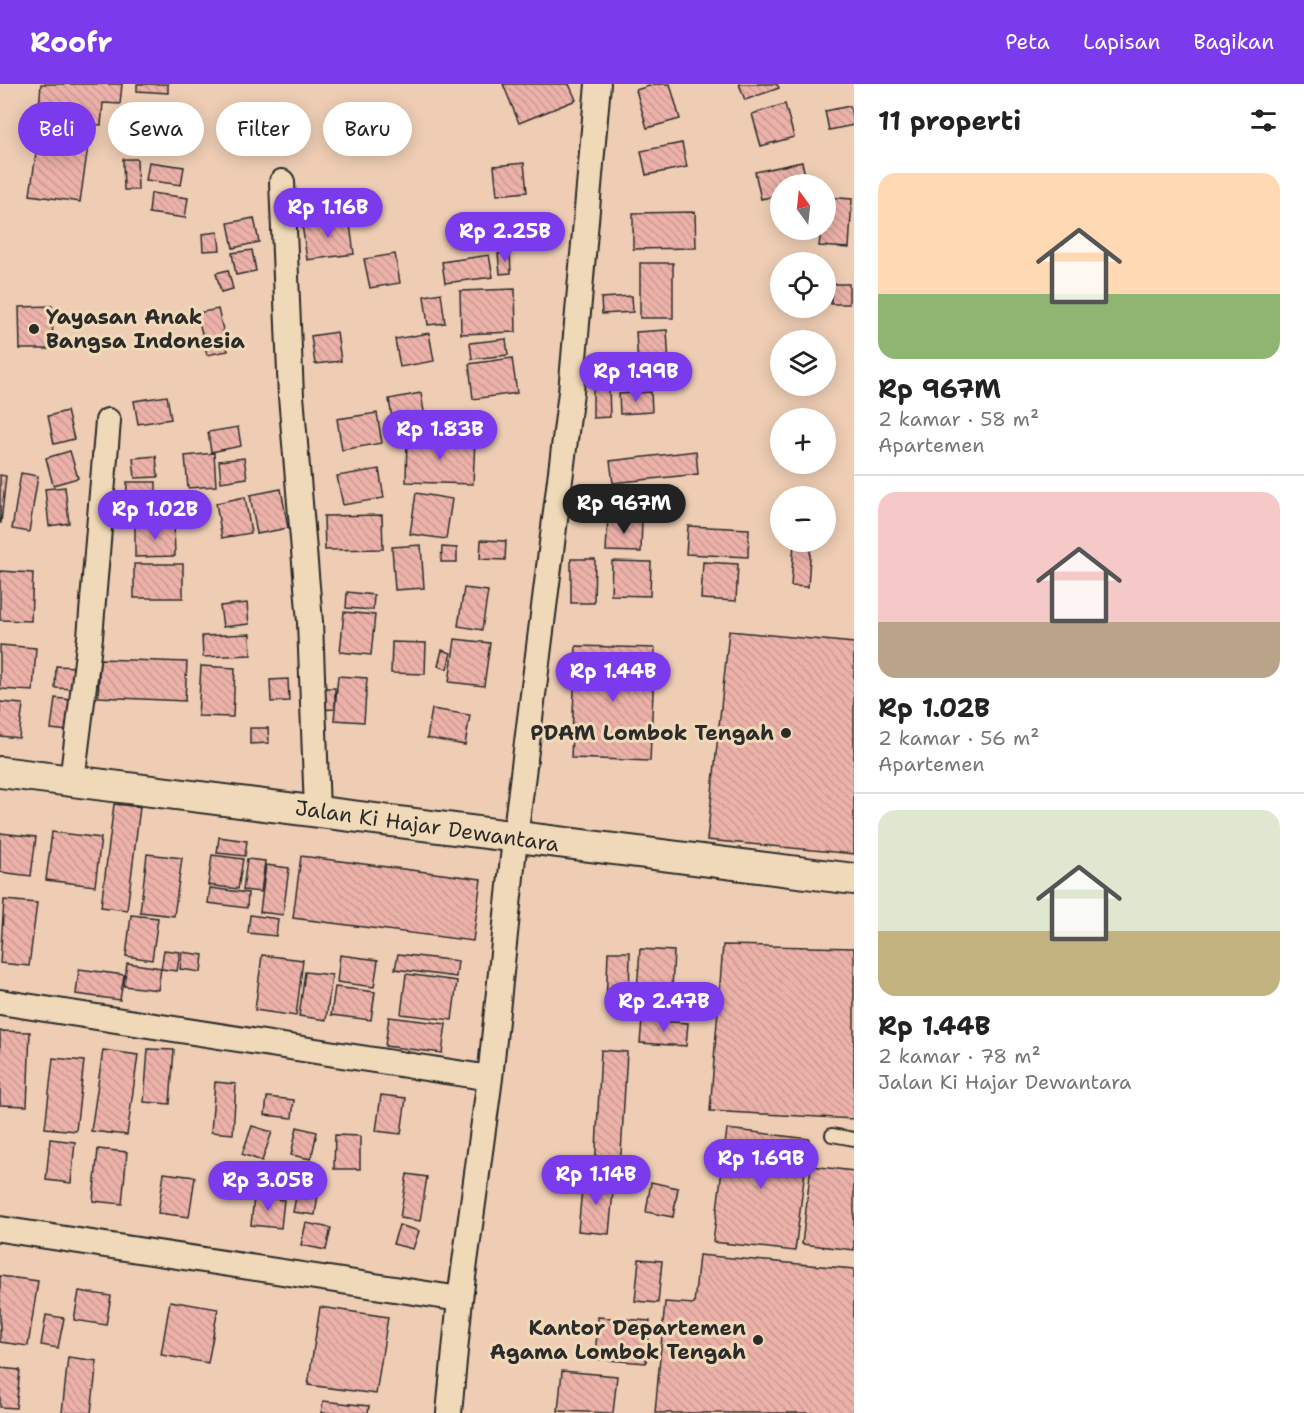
<!DOCTYPE html>
<html lang="id">
<head>
<meta charset="utf-8">
<style>
	:root { --surface:#fff; --page:#f2f2f2; --text:#222; --muted:#767676; --line:#e0e0e0; --accent:#7c3aed }
	body { margin:0; font-family:"Shantell Sans",sans-serif; background:var(--page); color:var(--text); height:100vh; display:flex; flex-direction:column; font-size:22px; white-space:nowrap }
	* { box-sizing:border-box; margin:0 }
	p { font-size:20px; color:var(--muted) }
	.icon { flex:none; width:33px; height:33px; fill:none; stroke:currentColor; stroke-width:2; stroke-linecap:round; stroke-linejoin:round }
	.map { position:relative; flex:1; overflow:hidden }
	.side { display:flex; flex-direction:column; background:var(--surface); width:450px }
	.side>* { flex:none }
	.guide { position:absolute; left:18px; top:18px; width:570px; height:54px; display:flex; gap:12px }
	.needle { width:39px; rotate:345deg }
	.controls { position:absolute; left:770px; top:90px; display:grid; gap:12px }
	.controls a { display:grid; place-items:center; width:66px; height:66px; border-radius:50%; background:var(--surface); box-shadow:0 3px 15px #0003; font-size:30px }
	.price { position:absolute; translate:-50% -51px; padding:0 14px; border-radius:21px; background:var(--accent); color:#fff; font-size:20px; line-height:39px; filter:drop-shadow(0 2px 3px #0008) }
	.price::after { content:''; position:absolute; left:50%; top:36px; width:18px; height:14px; margin-left:-9px; background:inherit; clip-path:polygon(0 0,100% 0,50% 100%) }
	.price.active { background:#222; color:#fff }
	ul { padding:0; list-style:none }
	li { display:grid; align-content:center; gap:12px; height:318px; padding:0 24px }
	li+li { border-top:2px solid var(--line) }
	li span { display:grid; place-items:center; height:186px; border-radius:18px; color:#555 }
	li>.icon { margin-inline-start:auto }
	span .icon { width:108px; height:108px; fill:#fffc; stroke-width:1 }
	li b { font-size:26px }
	h2 { display:flex; justify-content:space-between; align-items:center; height:72px; padding:0 24px; font-size:26px }
	.pill { padding:0 21px; border-radius:27px; background:var(--surface); box-shadow:0 3px 15px #0003; font-size:21px; line-height:54px }
	.pill.active { background:var(--accent); color:#fff }
	header { display:flex; align-items:center; gap:36px; box-sizing:border-box; height:84px; padding:0 30px; background:var(--accent); color:#fff }
	header strong { font-size:28px }
	nav { display:flex; gap:33px; margin-inline-start:auto; font-size:21px }
	main { display:flex; flex:1; min-height:0 }
	.map>svg:first-child { display:block }
</style>
</head>
<body>
<header>
<strong>Roofr</strong>
<nav><a>Peta</a><a>Lapisan</a><a>Bagikan</a></nav>
</header>
<main>
<div class="map">
<svg width="854" height="1329" viewBox="0 0 854 1329">
	<defs>
		<pattern id="building-back-hatch" width="6" height="6" patternUnits="userSpaceOnUse" patternTransform="scale(1.5)"><rect width="6" height="6" fill="#ecb2a9"/><path d="M-1 5l2 2M0 0l6 6M5-1l2 2" fill="none" stroke="#cb9992"/></pattern>
	</defs>
	<rect width="100%" height="100%" fill="#eecdb4"/>
	<filter id="ink" filterUnits="userSpaceOnUse"><feTurbulence type="fractalNoise" baseFrequency=".0167" numOctaves="2"/><feDisplacementMap in="SourceGraphic" scale="12" xChannelSelector="R" yChannelSelector="G"/><feConvolveMatrix kernelMatrix="1 2 1 2 8 2 1 2 1" color-interpolation-filters="sRGB"/></filter>
	<g filter="url(#ink)">
		<path fill="url(#building-back-hatch)" stroke="#2b2b2b" stroke-width="1.5" d="M41,0H122L120,20L103,19L101,41L38,36Z
			M137,0H168V9L137,7Z
			M503,0H569L576,16L519,39Z
			M656,0H670L680,35L647,44L636,6Z
			M739,0H777L779,4L745,16Z
			M785,20L794,53L761,62L752,30Z
			M850,22L854,41L829,46L825,27Z
			M142,40L173,42L172,67L140,65Z
			M39,48L89,55L80,118L30,111Z
			M682,59L687,83L646,91L641,67Z
			M123,75H137L138,106H124Z
			M149,78L184,83L181,101L146,96Z
			M802,78L807,100H780V111L761,115L755,88Z
			M524,79L527,108L497,111L494,82Z
			M339,106L344,128L311,135L306,114Z
			M151,109L188,114L185,134L149,129Z
			M825,113L852,115L849,164L819,162L821,146H825Z
			M695,128L696,164L633,165V129Z
			M349,133L354,170L307,176L302,140Z
			M254,134L259,158L233,164L228,139Z
			M218,148L220,166L203,167L202,150Z
			M252,166L256,187L236,191L232,169Z
			M510,169L511,189L500,190L498,170Z
			M395,170L400,199L370,204L364,175Z
			M489,171L493,193L445,199L442,178Z
			M640,179H673V234H640Z
			M228,186L233,205L221,208L216,189Z
			M831,200H849V220H831Z
			M515,205L516,248L461,250L460,207Z
			M441,209L445,239L428,241L424,212Z
			M632,212L633,228L602,230L601,214Z
			M52,222L53,265H20L19,223Z
			M218,225L228,267L207,271L197,229Z
			M667,246L669,281L638,282L636,248Z
			M337,248L341,277L315,280L311,252Z
			M429,249L434,277L400,283L395,255Z
			M506,255L508,271L472,275L470,259Z
			M512,274L517,309L473,315L469,280Z
			M593,303H609L610,333L593,334Z
			M651,308L652,328L620,330L619,310Z
			M421,309L425,334L393,340L389,315Z
			M167,312L171,335L138,340L134,317Z
			M67,327L74,355L54,360L48,332Z
			M377,329L382,359L342,366L337,335Z
			M238,343L241,362L211,368L208,348Z
			M407,354L475,356L473,400L406,398Z
			M70,367L78,394L53,401L46,374Z
			M696,367L698,390L613,399L610,377Z
			M214,369L216,402L188,404L185,372Z
			M156,372L158,393L135,394L133,374Z
			M244,374L247,394L221,398L219,377Z
			M379,385L384,414L343,421L337,392Z
			M21,389L38,392L29,448L12,445Z
			M0,391L6,392L1,439H0Z
			M127,398H156V426H126Z
			M65,403L69,439L49,442L45,405Z
			M281,405L288,444L257,450L250,411Z
			M416,409L452,415L446,455L410,450Z
			M245,413L251,449L222,454L216,419Z
			M382,431L383,465L325,466L324,432Z
			M608,433L642,435L641,468L606,467Z
			M174,440L175,472L135,473V442Z
			M688,442L749,445L748,473L686,470Z
			M481,456L506,457L505,476L480,475Z
			M794,458H811L808,503L791,502Z
			M421,461L424,504L395,506L392,463Z
			M442,463L457,464V478H441Z
			M571,475H595L594,519H571Z
			M612,477L651,478L650,512L611,511Z
			M703,478L738,480L736,517L701,515Z
			M134,480H183V514H134Z
			M0,487L33,489L31,537L0,536Z
			M464,504L488,507L482,546L458,542Z
			M347,508L374,511L373,526L346,524Z
			M247,519L249,540L223,543L220,522Z
			M344,528L375,531L371,571L340,568Z
			M729,547L854,559V770L707,756Z
			M250,550L251,571L203,573L202,552Z
			M455,555L490,559L484,602L449,598Z
			M392,558L426,559L425,590L391,589Z
			M0,561L36,564L33,607L0,605Z
			M576,562L655,564L650,677L571,674Z
			M442,566L451,569L447,585L438,582Z
			M100,575L187,578L185,617L98,613Z
			M56,582L77,583L76,605L55,604Z
			M201,582L235,584L233,633L198,632Z
			M338,592L367,594L364,638L334,636Z
			M288,595L289,617L271,618L270,596Z
			M317,604H335V625L317,626Z
			M55,614L72,616L68,647L51,645Z
			M0,618L23,620L19,654L0,652Z
			M432,625L470,631L465,661L427,654Z
			M250,644H268L269,659L250,660Z
			M114,720L140,723L127,826L101,823Z
			M52,748L101,754L95,802L46,796Z
			M0,749L36,753L31,792L0,788Z
			M219,753L247,757L245,772L217,769Z
			M147,770L182,774L174,832L140,828Z
			M212,771L243,775L238,805L208,801Z
			M301,772L481,795L473,857L293,834Z
			M247,775L265,777L261,808L243,806Z
			M266,781L289,784L283,831L260,828Z
			M210,804L248,809L247,824L208,819Z
			M4,816L37,819L29,882L0,879Z
			M131,831L158,834L152,876L126,872Z
			M250,831L278,835L276,852L248,849Z
			M723,861L854,864V1035L710,1027Z
			M640,865L674,867L671,924L636,921Z
			M164,866L180,868L177,887L161,885Z
			M182,868L203,871L201,888L180,885Z
			M608,868H630L629,923H606Z
			M398,870L458,877L456,893L395,885Z
			M262,871L303,876L296,932L255,926Z
			M340,871L378,876L374,903L337,898Z
			M127,879L161,884L158,906L124,902Z
			M79,885L124,891L120,916L76,910Z
			M305,888L332,891L326,936L299,932Z
			M406,890L457,897L452,936L401,930Z
			M335,903L375,908L371,936L331,931Z
			M389,933L446,940L442,969L385,962Z
			M642,936L688,939L686,962L640,959Z
			M0,947L30,948L27,1022L0,1021Z
			M148,965L174,966L170,1020L144,1018Z
			M103,966L138,971L127,1051L91,1047Z
			M601,966L627,968L620,1087L595,1086Z
			M53,974L84,977L76,1047L45,1044Z
			M215,998L236,1000L233,1050L211,1048Z
			M381,1011L406,1014L401,1050L376,1047Z
			M267,1013L294,1016L292,1034L265,1031Z
			M252,1042L272,1048L262,1077L242,1070Z
			M297,1043L317,1048L311,1075L291,1071Z
			M727,1045L809,1055L795,1167L713,1158Z
			M335,1051L360,1052V1085H334Z
			M50,1055L75,1058L71,1099L46,1096Z
			M98,1065L127,1068L122,1120L93,1117Z
			M296,1082L311,1085L307,1100L292,1096Z
			M811,1082L854,1087V1166L802,1160Z
			M164,1089L195,1093L189,1133L158,1129Z
			M407,1090L427,1093L420,1137L400,1134Z
			M583,1094L614,1097L609,1150L578,1147Z
			M651,1098L678,1104L673,1133L646,1128Z
			M297,1108L318,1111L315,1131L293,1128Z
			M254,1113L284,1116L281,1144L251,1141Z
			M306,1139L331,1144L326,1166L301,1161Z
			M399,1141L419,1147L413,1165L393,1160Z
			M699,1171L854,1185V1329H655L665,1218L694,1220Z
			M639,1175L662,1177L658,1219L635,1217Z
			M0,1192L38,1197L28,1262L0,1258Z
			M79,1207L111,1212L106,1241L74,1236Z
			M170,1217L218,1225L208,1279L161,1271Z
			M320,1223L388,1233L376,1310L308,1301Z
			M46,1231L64,1234L58,1264L41,1261Z
			M598,1233L650,1237L646,1279L595,1275Z
			M68,1273L97,1277L91,1329H62Z
			M0,1284L20,1286L16,1324L0,1323Z
			M562,1287L617,1292L613,1329L558,1327Z
			M323,1317L369,1322L368,1329H321Z"/>
		<g fill="none" stroke-linecap="round" stroke-linejoin="round">
			<defs>
				<path id="service" d="M832,1051L854,1055"/>
				<path id="minor" d="M282,98L291,312L310,538L317,727
					M72,697L90,553L108,337
					M0,918L490,994
					M0,1145L460,1215
					M449,1329L460,1215L490,994L515,754L571,308L598,0"/>
				<path id="tertiary" d="M0,688L854,795"/>
			</defs>
			<use href="#service" stroke="#2b2b2b" stroke-width="16"/>
			<use href="#minor" stroke="#2b2b2b" stroke-width="28"/>
			<use href="#tertiary" stroke="#2b2b2b" stroke-width="34"/>
			<use href="#service" stroke="#efd9b8" stroke-width="12"/>
			<use href="#minor" stroke="#efd9b8" stroke-width="24"/>
			<use href="#tertiary" stroke="#efd9b8" stroke-width="30"/>
		</g>
	</g>
	<g fill="#2b2b2b" stroke="#efd9b8" stroke-width="2">
		<circle cx="34" cy="245" r="6"/>
		<circle cx="786" cy="649" r="6"/>
		<circle cx="758" cy="1256" r="6"/>
	</g>
	<g text-anchor="middle" stroke-width="6" stroke-linejoin="round" paint-order="stroke">
		<g font-size="21" font-weight="bold" fill="#2b2b2b" stroke="#efd9b8" text-anchor="end">
			<text x="46" y="240" text-anchor="start">Yayasan Anak<tspan x="46" dy="24">Bangsa Indonesia</tspan></text>
			<text x="774" y="656">PDAM Lombok Tengah</text>
			<text x="746" y="1251">Kantor Departemen<tspan x="746" dy="24">Agama Lombok Tengah</tspan></text>
		</g>
		<g font-size="21" fill="#2b2b2b" stroke="#efd9b8">
			<text transform="translate(427 742) rotate(8)" y="7">Jalan Ki Hajar Dewantara</text>
		</g>
	</g>
</svg>
<div class="controls">
<a><svg class="needle" viewBox="-14 -14 28 28"><path d="M0-13l5 13h-10z" fill="#e53935"/><path d="M0 13l5-13h-10z" fill="#767676"/></svg></a>
<a><svg class="icon" aria-label="locate" viewBox="0 0 24 24"><circle cx="12" cy="12" r="6"/><path d="M12 2v4M12 18v4M2 12h4M18 12h4"/></svg></a>
<a><svg class="icon" aria-label="layers" viewBox="0 0 24 24"><path d="M12 4l9 5-9 5-9-5zM3 14l9 5 9-5"/></svg></a>
<a>+</a>
<a>−</a>
</div>
<b class="price" style="left:328px;top:155px">Rp 1.16B</b>
<b class="price" style="left:505px;top:179px">Rp 2.25B</b>
<b class="price" style="left:636px;top:319px">Rp 1.99B</b>
<b class="price" style="left:440px;top:377px">Rp 1.83B</b>
<b class="price active" style="left:624px;top:451px">Rp 967M</b>
<b class="price" style="left:155px;top:457px">Rp 1.02B</b>
<b class="price" style="left:613px;top:619px">Rp 1.44B</b>
<b class="price" style="left:664px;top:949px">Rp 2.47B</b>
<b class="price" style="left:761px;top:1106px">Rp 1.69B</b>
<b class="price" style="left:596px;top:1122px">Rp 1.14B</b>
<b class="price" style="left:268px;top:1128px">Rp 3.05B</b>
<div class="guide">
<a class="pill active">Beli</a>
<a class="pill">Sewa</a>
<a class="pill">Filter</a>
<a class="pill">Baru</a>
</div>
</div>
<section class="side">
<h2>11 properti<svg class="icon" aria-label="filters" viewBox="0 0 24 24"><path d="M4 7h16M4 17h16"/><circle cx="9" cy="7" r="2"/><circle cx="15" cy="17" r="2"/></svg></h2>
<ul>
<li><span style="background:linear-gradient(#ffd9b3 65%,#8fb573 0)"><svg class="icon" aria-label="home" viewBox="0 0 24 24"><path d="M3 11l9-7 9 7M6 9v11h12V9"/></svg></span><div><b>Rp 967M</b><p>2 kamar · 58 m²</p><p>Apartemen</p></div></li>
<li><span style="background:linear-gradient(#f6c9c9 70%,#b9a48a 0)"><svg class="icon" aria-label="home" viewBox="0 0 24 24"><path d="M3 11l9-7 9 7M6 9v11h12V9"/></svg></span><div><b>Rp 1.02B</b><p>2 kamar · 56 m²</p><p>Apartemen</p></div></li>
<li><span style="background:linear-gradient(#dfe7d0 65%,#c2b280 0)"><svg class="icon" aria-label="home" viewBox="0 0 24 24"><path d="M3 11l9-7 9 7M6 9v11h12V9"/></svg></span><div><b>Rp 1.44B</b><p>2 kamar · 78 m²</p><p>Jalan Ki Hajar Dewantara</p></div></li>
</ul>
</section>
</main>
</body>
</html>
